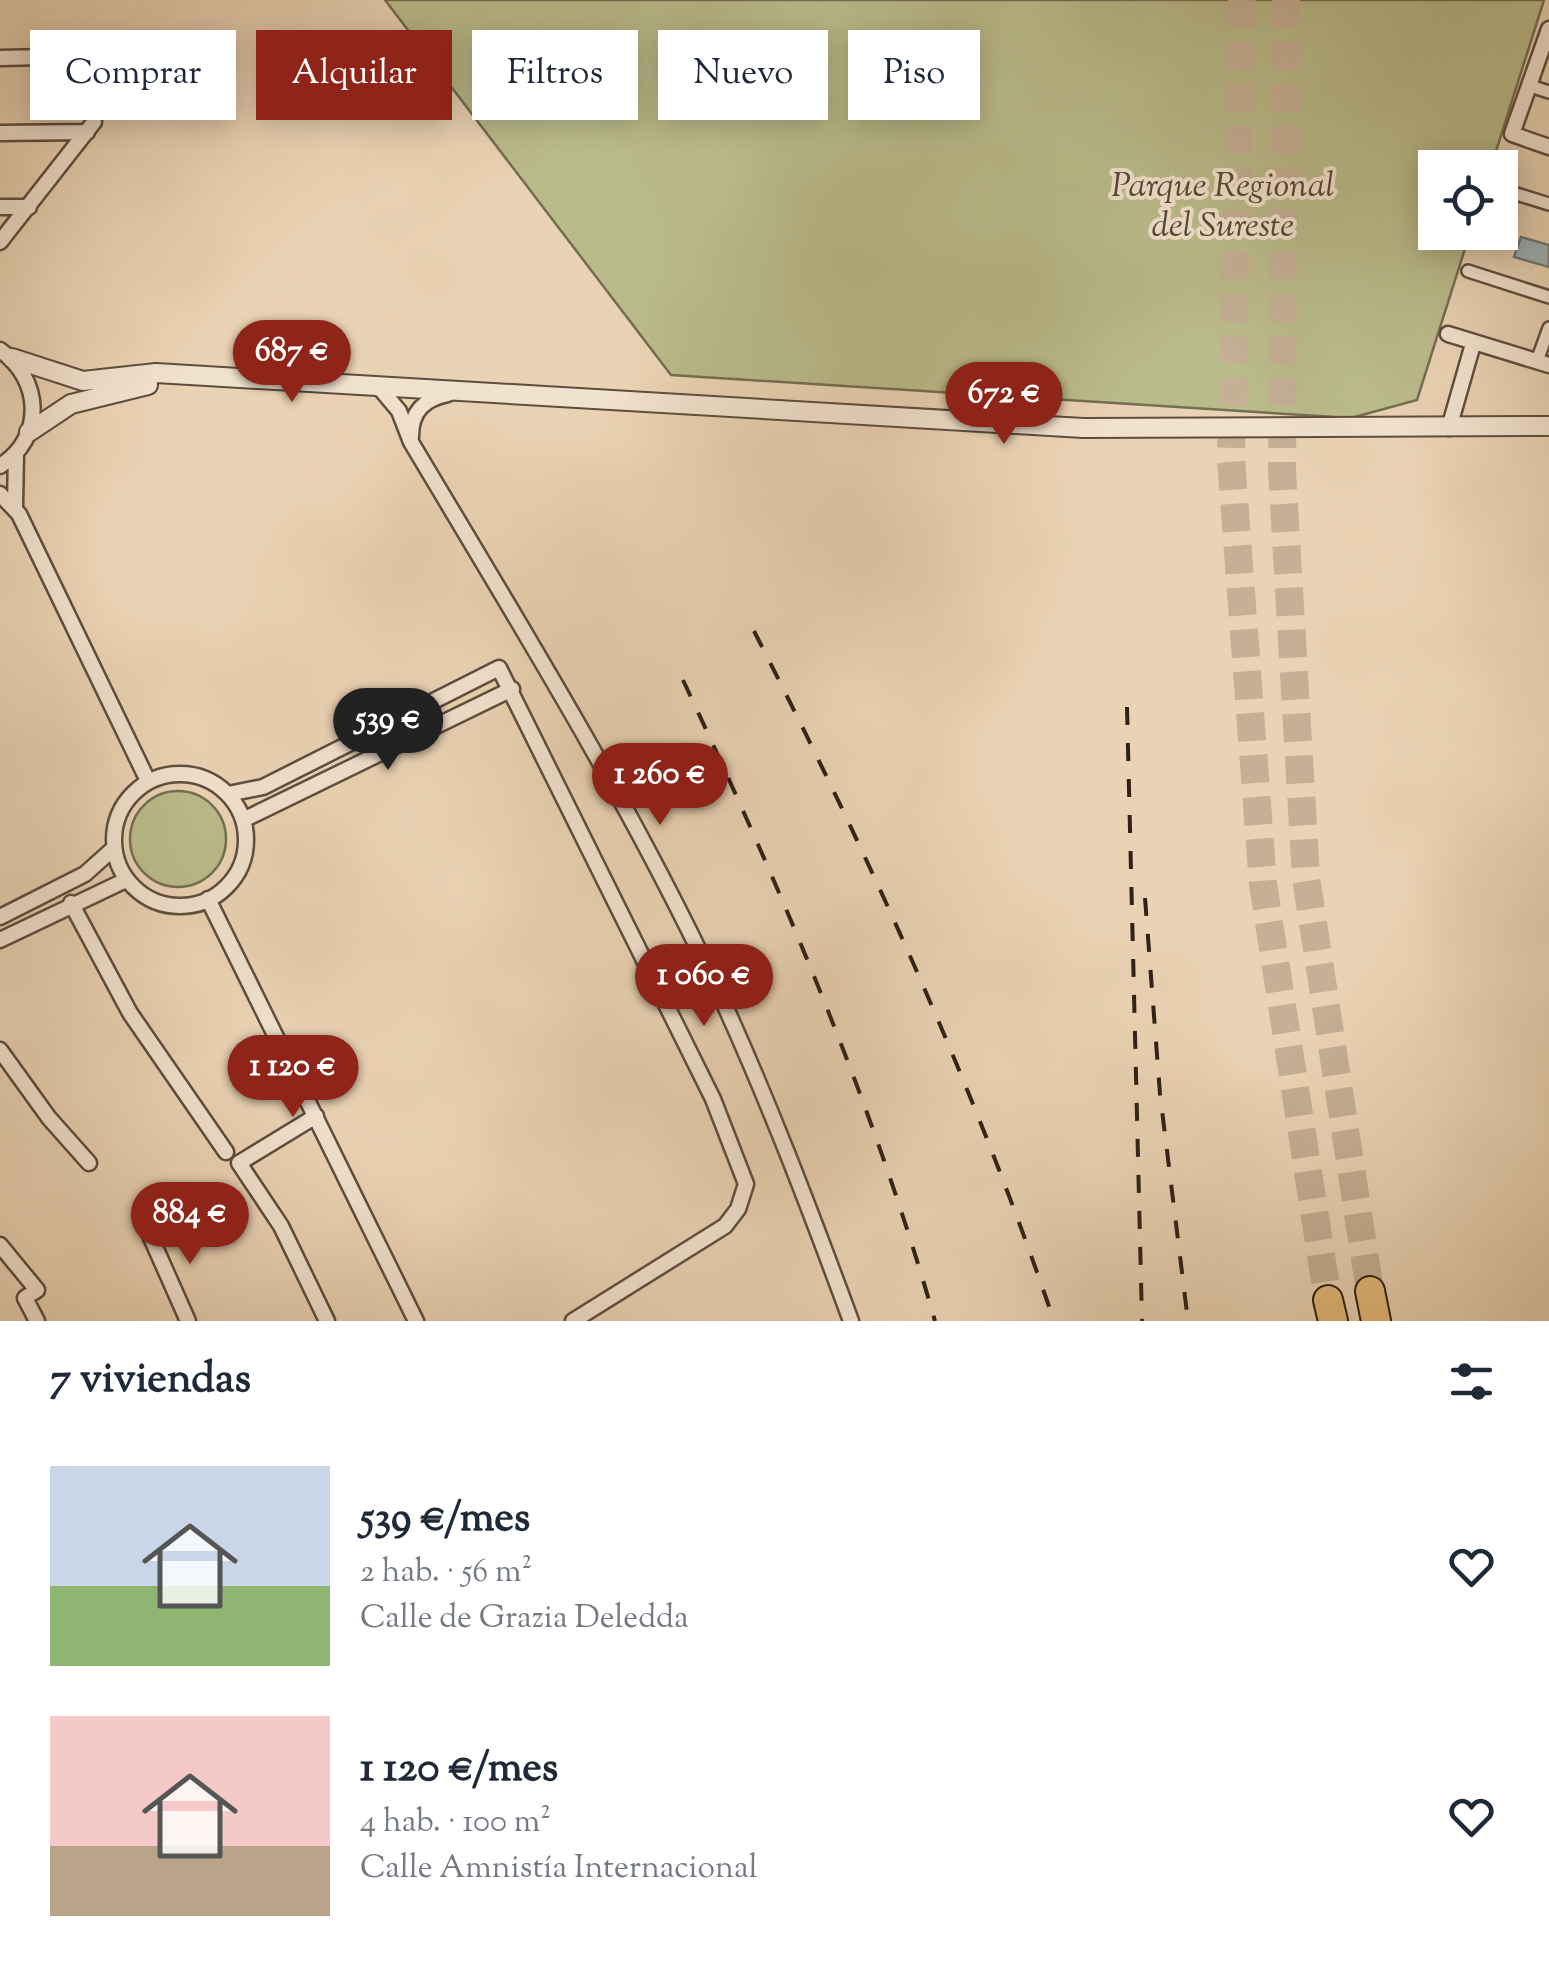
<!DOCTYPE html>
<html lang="es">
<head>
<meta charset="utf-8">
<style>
	:root { --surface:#fff; --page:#f2f2f3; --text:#1f2937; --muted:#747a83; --accent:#8f2418 }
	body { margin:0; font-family:"Sorts Mill Goudy",serif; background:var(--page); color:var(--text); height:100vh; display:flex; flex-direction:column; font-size:38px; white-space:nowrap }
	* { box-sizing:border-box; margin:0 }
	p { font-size:32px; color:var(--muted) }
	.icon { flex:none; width:55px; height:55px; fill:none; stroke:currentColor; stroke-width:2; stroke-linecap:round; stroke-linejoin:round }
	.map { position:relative; height:1321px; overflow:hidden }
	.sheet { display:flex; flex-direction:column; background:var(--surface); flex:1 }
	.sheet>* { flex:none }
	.guide { position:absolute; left:30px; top:30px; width:1000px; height:90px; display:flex; gap:20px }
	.tools { position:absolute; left:1418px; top:150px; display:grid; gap:20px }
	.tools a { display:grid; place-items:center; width:100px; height:100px; border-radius:0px; background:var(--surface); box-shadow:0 5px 25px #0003; font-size:50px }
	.price { position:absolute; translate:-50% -85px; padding:0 22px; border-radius:35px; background:var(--accent); color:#fff; font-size:32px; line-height:65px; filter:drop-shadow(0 2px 5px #0008) }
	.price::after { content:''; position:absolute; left:50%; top:60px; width:30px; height:22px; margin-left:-15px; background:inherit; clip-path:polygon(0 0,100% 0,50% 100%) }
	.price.active { background:#222; color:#fff }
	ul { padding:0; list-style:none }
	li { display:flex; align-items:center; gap:30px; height:250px; padding:0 50px }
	li span { display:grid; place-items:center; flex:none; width:280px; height:200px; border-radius:0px; color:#555 }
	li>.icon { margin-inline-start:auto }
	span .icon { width:120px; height:120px; fill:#fffc; stroke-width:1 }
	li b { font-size:42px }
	h2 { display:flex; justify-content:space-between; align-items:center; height:120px; padding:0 50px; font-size:42px }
	.tag { padding:0 35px; border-radius:0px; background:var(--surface); box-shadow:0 5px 25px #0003; font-size:35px; line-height:90px }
	.tag.active { background:var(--accent); color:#fff }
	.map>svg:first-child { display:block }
</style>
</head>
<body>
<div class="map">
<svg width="1549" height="1321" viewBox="0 0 1549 1321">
	<rect width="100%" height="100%" fill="#ead3b4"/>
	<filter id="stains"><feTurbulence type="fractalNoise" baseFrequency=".002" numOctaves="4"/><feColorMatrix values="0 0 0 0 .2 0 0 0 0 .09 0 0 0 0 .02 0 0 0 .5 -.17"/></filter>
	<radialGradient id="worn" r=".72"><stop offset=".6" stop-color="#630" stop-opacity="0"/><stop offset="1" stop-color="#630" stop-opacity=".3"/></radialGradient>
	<path fill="#babb8b" stroke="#746e52" stroke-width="2.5" d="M385,0H1544L1491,167L1435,168V232L1470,233L1417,400L1351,418L671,375Z
		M130 839a48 48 0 1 1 96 0a48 48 0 1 1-96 0Z"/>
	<path fill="#9eb4b9" stroke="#727979" stroke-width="2.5" d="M1521,237L1549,245V267L1514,257Z"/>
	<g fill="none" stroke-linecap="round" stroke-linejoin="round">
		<path stroke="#c5af95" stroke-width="28" stroke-dasharray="28 14" stroke-linecap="butt" d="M1242,0L1231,459L1263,884L1328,1300
			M1286,0L1282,471L1306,878L1370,1291"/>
		<defs>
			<path id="pedestrian" d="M1530,86L1549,92
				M1500,189L1549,204
				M1468,271L1549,297
				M1537,361L1549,328"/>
			<path id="minor" d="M1549,29L1512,134L1549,147
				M0,58L89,56L94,122L0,242
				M0,133L87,132
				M0,207H29
				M1448,334L1549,365
				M0,350C42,379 45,438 0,466
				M378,386L399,411L411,442C517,620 627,797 715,984C766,1094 809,1207 851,1321
				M1449,428L1473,344
				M411,437C411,411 424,399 448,394
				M0,494L19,514L148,781
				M15,506L16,454
				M114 840a66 66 0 1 1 132 0a66 66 0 1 1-132 0Z
				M228,794L263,787L499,668L713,1099L746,1184L738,1209L725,1226L573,1321
				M243,820L512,689
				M208,899L416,1321
				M71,903L130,1013L226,1152
				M0,917L85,874L114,848
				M0,940L126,880
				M0,1050L49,1118L89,1163
				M316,1116L239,1163L281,1226L327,1321
				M148,1231L188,1321
				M0,1245L37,1290L25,1298L37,1321"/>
			<path id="tertiary" d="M12,358L83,381L156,373L1083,428L1549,426
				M29,432L71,404L148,385"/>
			<path id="motorway" d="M1370,1291L1376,1321
				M1328,1300L1333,1321"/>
		</defs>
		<use href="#pedestrian" stroke="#5e4e3f" stroke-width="16"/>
		<use href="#minor" stroke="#5e4e3f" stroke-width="19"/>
		<use href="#tertiary" stroke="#5e4e3f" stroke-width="22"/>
		<use href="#motorway" stroke="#2f2118" stroke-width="32"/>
		<use href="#pedestrian" stroke="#f1e2ce" stroke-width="11"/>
		<use href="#minor" stroke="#f1e2ce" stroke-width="14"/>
		<use href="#tertiary" stroke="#f1e2ce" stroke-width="18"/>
		<use href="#motorway" stroke="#e5ba7a" stroke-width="28"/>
		<path stroke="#2f2118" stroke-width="4" stroke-dasharray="18 18" stroke-linecap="butt" d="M754,631C868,854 973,1083 1054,1321
			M683,680C780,887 872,1100 935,1321
			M1127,707L1142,1321
			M1145,898L1160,1094L1188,1321"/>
	</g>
	<g text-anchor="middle" stroke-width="8" stroke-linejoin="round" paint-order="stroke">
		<g font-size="35" font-style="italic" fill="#524835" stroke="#f1e2ce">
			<text x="1223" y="196">Parque Regional<tspan x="1223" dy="40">del Sureste</tspan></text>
		</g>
	</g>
	<rect width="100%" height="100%" filter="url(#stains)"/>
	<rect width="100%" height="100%" fill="url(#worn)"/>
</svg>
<div class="tools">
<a><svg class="icon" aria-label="locate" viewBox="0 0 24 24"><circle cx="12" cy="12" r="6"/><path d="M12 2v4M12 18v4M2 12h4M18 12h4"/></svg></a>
</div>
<b class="price" style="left:292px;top:405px">687 €</b>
<b class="price" style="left:1004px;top:447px">672 €</b>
<b class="price active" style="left:388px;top:773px">539 €</b>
<b class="price" style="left:660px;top:828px">1 260 €</b>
<b class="price" style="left:704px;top:1029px">1 060 €</b>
<b class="price" style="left:293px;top:1120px">1 120 €</b>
<b class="price" style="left:190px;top:1267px">884 €</b>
<div class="guide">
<a class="tag">Comprar</a>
<a class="tag active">Alquilar</a>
<a class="tag">Filtros</a>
<a class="tag">Nuevo</a>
<a class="tag">Piso</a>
</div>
</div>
<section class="sheet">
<h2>7 viviendas<svg class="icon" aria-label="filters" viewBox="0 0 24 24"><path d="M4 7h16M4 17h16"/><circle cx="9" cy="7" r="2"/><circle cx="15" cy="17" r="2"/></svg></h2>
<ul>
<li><span style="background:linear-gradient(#c9d6e8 60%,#8fb573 0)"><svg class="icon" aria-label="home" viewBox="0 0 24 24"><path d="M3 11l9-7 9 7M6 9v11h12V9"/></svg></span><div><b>539 €/mes</b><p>2 hab. · 56 m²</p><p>Calle de Grazia Deledda</p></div><svg class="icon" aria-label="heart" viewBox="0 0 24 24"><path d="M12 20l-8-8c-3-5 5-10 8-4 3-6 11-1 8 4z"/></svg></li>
<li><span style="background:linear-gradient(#f6c9c9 65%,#b9a48a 0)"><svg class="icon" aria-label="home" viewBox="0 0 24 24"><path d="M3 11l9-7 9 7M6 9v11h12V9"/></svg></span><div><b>1 120 €/mes</b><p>4 hab. · 100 m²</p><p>Calle Amnistía Internacional</p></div><svg class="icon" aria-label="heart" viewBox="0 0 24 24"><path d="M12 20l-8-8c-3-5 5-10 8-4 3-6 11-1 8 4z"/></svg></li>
</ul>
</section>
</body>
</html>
